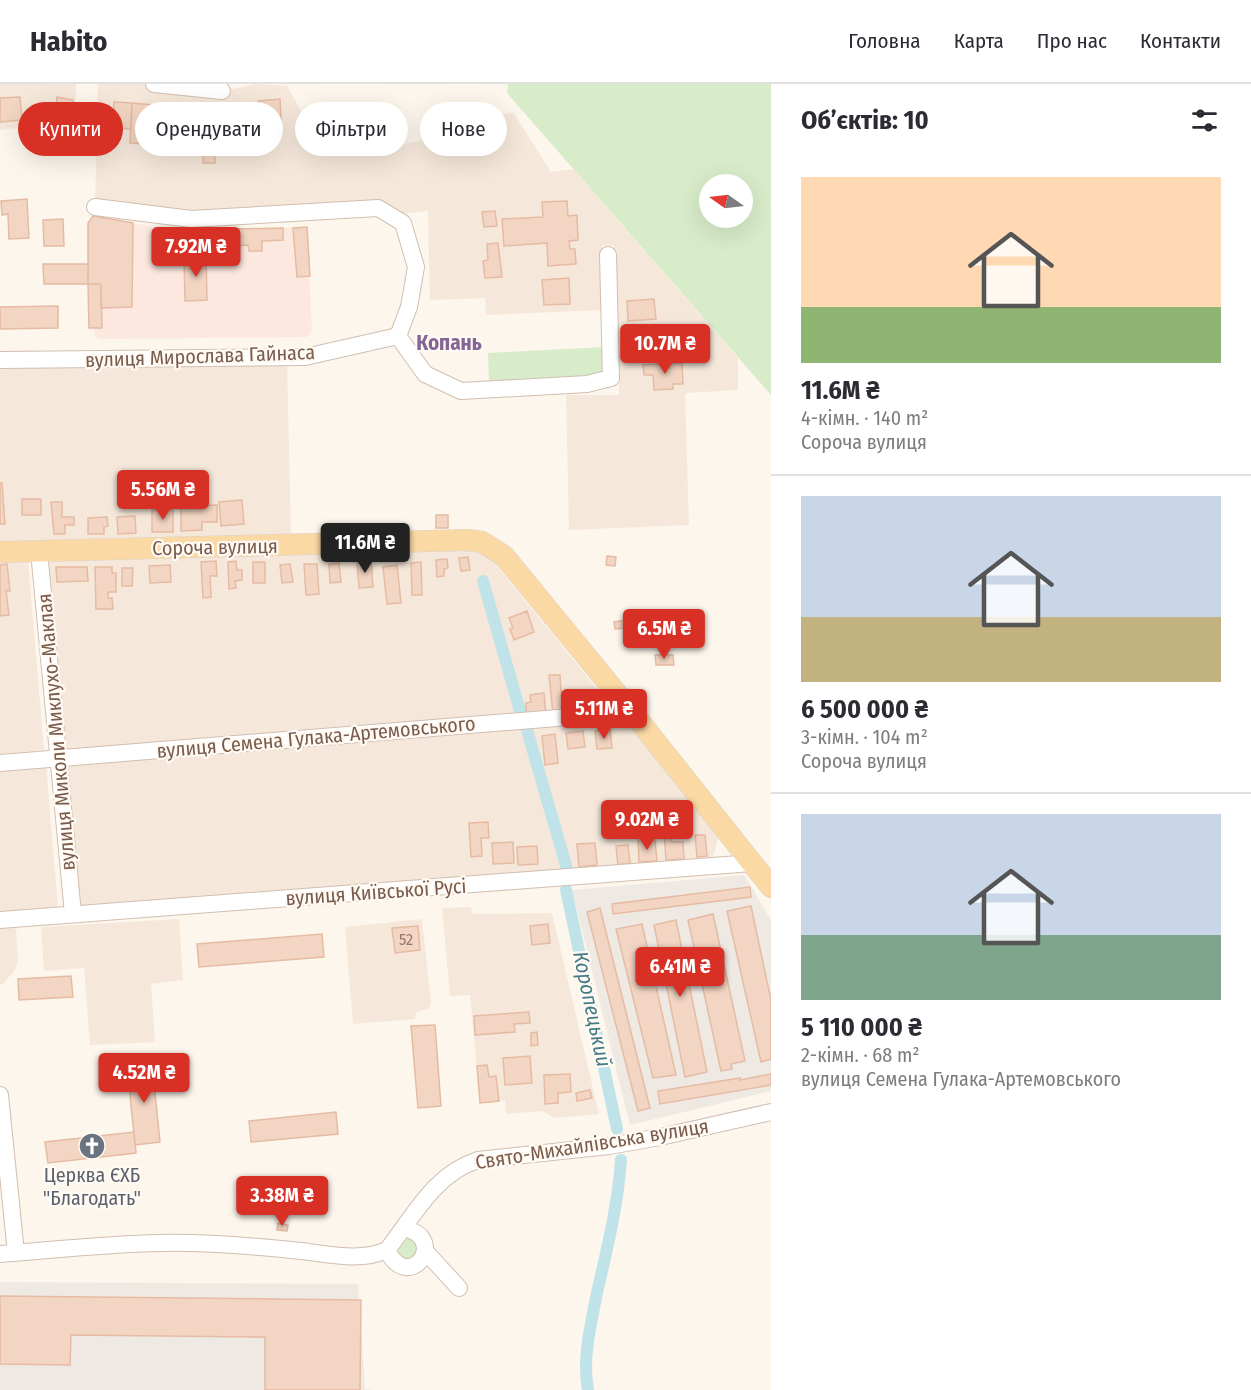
<!DOCTYPE html>
<html lang="uk">
<head>
<meta charset="utf-8">
<style>
	:root { --surface:#fff; --page:#f2f2f3; --text:#2b2b33; --muted:#7c7c81; --line:#e1e1e2; --accent:#d93025 }
	body { margin:0; font-family:"Fira Sans Condensed",sans-serif; background:var(--page); color:var(--text); height:100vh; display:flex; flex-direction:column; font-size:22px; white-space:nowrap }
	* { box-sizing:border-box; margin:0 }
	p { font-size:20px; color:var(--muted) }
	.icon { flex:none; width:33px; height:33px; fill:none; stroke:currentColor; stroke-width:2; stroke-linecap:round; stroke-linejoin:round }
	.map { position:relative; flex:1; overflow:hidden }
	.panel { display:flex; flex-direction:column; background:var(--surface); width:480px }
	.panel>* { flex:none }
	.guide { position:absolute; left:18px; top:18px; width:570px; height:54px; display:flex; gap:12px }
	.needle { width:39px; rotate:284deg }
	.fabs { position:absolute; left:699px; top:90px; display:grid; gap:12px }
	.fabs a { display:grid; place-items:center; width:54px; height:54px; border-radius:50%; background:var(--surface); box-shadow:0 6px 24px #0002; font-size:30px }
	.price { position:absolute; translate:-50% -51px; padding:0 14px; border-radius:6px; background:var(--accent); color:#fff; font-size:20px; line-height:39px; filter:drop-shadow(0 2px 3px #0008) }
	.price::after { content:''; position:absolute; left:50%; top:36px; width:18px; height:14px; margin-left:-9px; background:inherit; clip-path:polygon(0 0,100% 0,50% 100%) }
	.price.selected { background:#222; color:#fff }
	ul { padding:0; list-style:none }
	li { display:grid; align-content:center; gap:12px; height:318px; padding:0 30px }
	li+li { border-top:2px solid var(--line) }
	li span { display:grid; place-items:center; height:186px; border-radius:0px; color:#555 }
	li>.icon { margin-inline-start:auto }
	span .icon { width:108px; height:108px; fill:#fffc; stroke-width:1 }
	li b { font-size:26px }
	h2 { display:flex; justify-content:space-between; align-items:center; height:72px; padding:0 30px; font-size:26px }
	.pill { padding:0 21px; border-radius:27px; background:var(--surface); box-shadow:0 6px 24px #0002; font-size:21px; line-height:54px }
	.pill.selected { background:var(--accent); color:#fff }
	header { display:flex; align-items:center; gap:36px; box-sizing:border-box; height:84px; padding:0 30px; background:var(--surface); border-bottom:2px solid var(--line) }
	header strong { font-size:28px }
	nav { display:flex; gap:33px; margin-inline-start:auto; font-size:21px }
	main { display:flex; flex:1; min-height:0 }
	.map>svg:first-child { display:block }
</style>
</head>
<body>
<header>
<strong>Habito</strong>
<nav><a>Головна</a><a>Карта</a><a>Про нас</a><a>Контакти</a></nav>
</header>
<main>
<div class="map">
<svg width="771" height="1306" viewBox="0 0 771 1306">
	<rect width="100%" height="100%" fill="#fdf6ec"/>
	<path fill="#f5e8da" d="M0,0H76L75,36L0,46Z
		M98,0H154L222,7L257,0L287,2L302,29L309,59L376,52L379,66L478,43L490,33L513,28L551,88L573,85L738,274V306L685,309L689,441L569,446L566,311H619L614,161L602,162L604,226L486,231L485,214L430,216L428,127L391,131L244,133L95,123Z
		M287,276L291,450L0,462V282Z
		M483,465L611,622L524,629L485,492H480L516,630L66,666L49,479L55,473Z
		M28,476L44,666L0,670V477Z
		M627,638L719,751L713,773L573,786L531,644Z
		M523,645L563,786L79,822L65,681Z
		M46,681L58,824L0,828V686Z
		M471,823L472,830L552,829L599,1030L555,1034L542,1027L506,1030L505,1016L480,1019L470,911L450,912L442,824Z
		M179,835L183,896L151,900L155,958L90,961L84,884L44,887L41,843Z
		M422,835L431,919L428,925L416,928L415,935L353,940L345,843Z
		M16,844L18,876L15,886L3,900H0V845Z"/>
	<path fill="#fde8e0" d="M93,132L183,148L307,143L312,247L307,253L101,255L95,253L94,244H89L88,200H44L43,180H88V139Z"/>
	<path fill="#efe9e4" d="M744,791L771,836V1007L630,1041L572,806Z
		M0,1198L358,1200L365,1305L374,1306H0Z"/>
	<path fill="#d8ecc9" fill-rule="evenodd" d="M508,0H771V311L507,9ZM742,100V134H710V100Z
		M605,263V288L583,294L495,300L489,297L488,269Z
		M407,1151L413,1154L419,1165L410,1178L393,1169L402,1161Z"/>
	<g fill="none" stroke-linecap="round" stroke-linejoin="round">
		<path stroke="#bfe3e8" stroke-width="12" d="M483,497L520,627
			M527,646L567,785
			M566,806L617,1045
			M588,1306C582,1274 591,1240 597,1209C607,1165 618,1121 621,1076"/>
	</g>
	<path fill="#f3d5c3" stroke="#e6bba3" stroke-width="1.5" d="M20,13L22,36L0,38V14Z
		M57,13L73,16L71,34L55,31Z
		M280,15L281,36L277,37V41H271L270,36H265V41H259L258,17Z
		M114,18L132,19L131,45L112,44Z
		M132,19L153,21L152,43L145,42L144,60L130,59Z
		M204,21L227,22L226,46H215V79H203Z
		M37,28H53L54,36L37,37Z
		M222,52H228L227,63L221,62Z
		M156,54H167L166,68H161V61H155Z
		M27,115L29,154L9,155L8,130L2,131L1,117Z
		M567,117L568,132L577,131L578,156L569,157L570,165H575L576,180L548,182L547,159L504,162L502,135L543,133L542,118Z
		M495,127L497,142L484,143L482,128Z
		M93,132L133,139L132,223L101,224V200H88V139Z
		M63,135L64,162H44L43,136Z
		M307,143L310,192L297,193L293,144Z
		M283,144V156L262,157V167H249L248,161L237,162V145Z
		M219,146L220,169L184,171L183,148Z
		M498,159L502,193L485,194L483,177L488,176L487,160Z
		M206,170L207,216L185,217L184,171Z
		M43,180H88V200H44Z
		M569,194L570,220L544,221L542,196Z
		M88,200H101L102,244H89Z
		M654,215L656,235L628,237L627,217Z
		M58,222V244L0,245V223Z
		M661,247V251L674,250L675,273L654,275L653,260H644V248Z
		M682,279L683,300H673V305L654,306L653,291H644L643,281Z
		M0,399H2L5,440H0Z
		M22,415H41V431H22Z
		M242,416L244,440L221,442L219,418Z
		M51,418H62V433H74V441H65V450H54Z
		M217,421V438H202V446L181,447V422Z
		M152,426H173V448H152Z
		M436,431H448V444H436Z
		M135,432L136,449L118,450L117,433Z
		M107,433L108,442L104,443V450H88V434Z
		M607,472L616,473L615,482L606,481Z
		M468,473L470,486L461,487L459,474Z
		M447,475L448,484L444,485V492L437,493L436,476Z
		M371,476L373,503L359,504L357,477Z
		M216,477L217,492H210L211,513L203,514L201,478Z
		M236,477L237,486H242V496L235,497L236,504L229,505L228,478Z
		M253,478H265V499H253Z
		M421,478L422,511H412L411,479Z
		M339,479L341,498L330,499L329,480Z
		M7,480L10,507H6L9,531L0,532V481Z
		M290,480L293,498L282,499L280,481Z
		M304,480H317L319,510L306,511Z
		M170,481L171,498L150,499L149,482Z
		M397,481L401,519L387,520L383,483Z
		M56,483H87L88,497L57,498Z
		M95,483H112V489H116V508H108V514H112L113,525H96Z
		M122,484H133L132,502H122Z
		M527,527L534,548L514,556L510,545L513,544L509,534Z
		M637,535V543L615,545L614,538Z
		M655,571H673L674,581H656Z
		M549,591H560L561,608L571,607L573,629L553,631Z
		M544,609L546,630L526,632V619L531,618L530,611Z
		M610,646L612,664L597,665L595,647Z
		M583,647L585,663L568,665L566,649Z
		M555,650L558,679L545,681L542,652Z
		M488,738L489,754H481L482,772L471,773L469,739Z
		M664,747H671L672,758H683L684,775L666,776Z
		M695,751H705L707,772L697,773Z
		M638,754H645V757L655,756L657,777L639,778Z
		M513,758L514,779L493,780L492,759Z
		M595,759L597,781L579,783L577,760Z
		M628,761L630,779L618,781L616,762Z
		M537,762L538,780L518,781L517,763Z
		M750,803L751,813L613,830L612,820Z
		M751,822L771,916V975L761,978L727,827Z
		M600,824L650,1024L638,1027L587,828Z
		M713,830L745,977L731,980L732,985L721,987L688,836Z
		M676,836L707,988L685,993L654,841Z
		M548,840L550,859L532,861L530,842Z
		M642,840L676,991L653,994L616,845Z
		M418,842L420,866L395,869L392,844Z
		M322,850L324,873L199,883L197,860Z
		M71,892L73,913L19,916L18,895Z
		M529,928L530,939L514,940L515,948L475,951L474,932Z
		M435,941L441,1022L418,1024L411,942Z
		M537,948L538,961L531,962V949Z
		M530,972L532,999L505,1001L503,974Z
		M152,979L160,1058L135,1061L127,982Z
		M487,981L489,993L496,992L499,1017L480,1019L477,982Z
		M570,990L571,1008L558,1009V1019L545,1020L544,991Z
		M771,990V1001L660,1020L658,1007L740,994V996Z
		M590,1006L592,1014L577,1017L576,1009Z
		M336,1028L338,1050L251,1058L249,1037Z
		M134,1048L136,1069L48,1079L45,1058Z
		M278,1139L288,1141L287,1147L277,1146Z
		M0,1212L361,1216L360,1306H265V1253L71,1251L70,1281L0,1280Z"/>
	<g fill="none" stroke-linecap="round" stroke-linejoin="round">
		<defs>
			<path id="minor" d="M154,0L222,7
				M95,123L191,135L378,124L403,139L416,183L409,223L398,252
				M0,276L305,273L398,252L425,290L461,307L587,300L611,294L608,171
				M39,467L73,830
				M0,679L632,628
				M0,836L752,779
				M0,1011L16,1169
				M387,1166C404,1202 436,1173 421,1153C417,1148 410,1146 404,1144
				M425,1167L459,1204
				M0,1170C53,1166 106,1160 160,1159C207,1158 255,1162 301,1167C329,1170 361,1178 387,1166C414,1132 434,1090 478,1076L609,1062L660,1053L771,1028"/>
			<path id="major" d="M0,468L468,456L482,458L504,472L632,628L771,803"/>
		</defs>
		<use href="#minor" stroke="#d1beb0" stroke-width="18"/>
		<use href="#major" stroke="#dad1cd" stroke-width="22"/>
		<use href="#minor" stroke="#fff" stroke-width="16"/>
		<use href="#major" stroke="#fbd9a5" stroke-width="21"/>
	</g>
	<defs>
		<symbol id="church-disc" viewBox="-11 -11 22 22"><circle r="9.5" fill="#6b7280" stroke="#fffaf3"/><path d="M-1.2-6h2.4v3.5h3.3v2.4h-3.3V6h-2.4V-.1h-3.3v-2.4h3.3Z" fill="#fff"/></symbol>
	</defs>
	<g fill-rule="evenodd">
		<use href="#church-disc" x="77" y="1047" width="30" height="30"/>
	</g>
	<g text-anchor="middle" stroke-width="4.5" stroke-linejoin="round" paint-order="stroke">
		<g font-size="16" fill="#987a6a">
			<text x="406" y="861">52</text>
		</g>
		<g font-size="20" fill="#7a5c4d" stroke="#fffaf3">
			<text transform="translate(200 272) rotate(-2)" y="7">вулиця Мирослава Гайнаса</text>
			<text transform="translate(215 463) rotate(-1)" y="7">Сороча вулиця</text>
			<text transform="translate(56 648) rotate(-95)" y="7">вулиця Миколи Миклухо-Маклая</text>
			<text transform="translate(316 653) rotate(-5)" y="7">вулиця Семена Гулака-Артемовського</text>
			<text transform="translate(376 808) rotate(-4)" y="7">вулиця Київської Русі</text>
			<text transform="translate(592 1060) rotate(-9)" y="7">Свято-Михайлівська вулиця</text>
		</g>
		<g font-size="20" fill="#5b616d" stroke="#fffaf3">
			<text x="92" y="1098">Церква ЄХБ<tspan x="92" dy="23">"Благодать"</tspan></text>
		</g>
		<g font-size="21" font-weight="bold" fill="#846695" stroke="#fffaf3">
			<text x="449" y="266">Копань</text>
		</g>
		<g font-size="21" font-style="italic" fill="#437c86" stroke="#fffaf3">
			<text transform="translate(592 925) rotate(78)" y="7">Коропецький</text>
		</g>
	</g>
</svg>
<div class="fabs">
<a><svg class="needle" viewBox="-14 -14 28 28"><path d="M0-13l5 13h-10z" fill="#e53935"/><path d="M0 13l5-13h-10z" fill="#7c7c81"/></svg></a>
</div>
<b class="price" style="left:196px;top:194px">7.92M ₴</b>
<b class="price" style="left:665px;top:291px">10.7M ₴</b>
<b class="price" style="left:163px;top:437px">5.56M ₴</b>
<b class="price selected" style="left:365px;top:490px">11.6M ₴</b>
<b class="price" style="left:664px;top:576px">6.5M ₴</b>
<b class="price" style="left:604px;top:656px">5.11M ₴</b>
<b class="price" style="left:647px;top:767px">9.02M ₴</b>
<b class="price" style="left:680px;top:914px">6.41M ₴</b>
<b class="price" style="left:144px;top:1020px">4.52M ₴</b>
<b class="price" style="left:282px;top:1143px">3.38M ₴</b>
<div class="guide">
<a class="pill selected">Купити</a>
<a class="pill">Орендувати</a>
<a class="pill">Фільтри</a>
<a class="pill">Нове</a>
</div>
</div>
<section class="panel">
<h2>Об’єктів: 10<svg class="icon" aria-label="filters" viewBox="0 0 24 24"><path d="M4 7h16M4 17h16"/><circle cx="9" cy="7" r="2"/><circle cx="15" cy="17" r="2"/></svg></h2>
<ul>
<li><span style="background:linear-gradient(#ffd9b3 70%,#8fb573 0)"><svg class="icon" aria-label="home" viewBox="0 0 24 24"><path d="M3 11l9-7 9 7M6 9v11h12V9"/></svg></span><div><b>11.6M ₴</b><p>4-кімн. · 140 m²</p><p>Сороча вулиця</p></div></li>
<li><span style="background:linear-gradient(#c9d6e8 65%,#c2b280 0)"><svg class="icon" aria-label="home" viewBox="0 0 24 24"><path d="M3 11l9-7 9 7M6 9v11h12V9"/></svg></span><div><b>6 500 000 ₴</b><p>3-кімн. · 104 m²</p><p>Сороча вулиця</p></div></li>
<li><span style="background:linear-gradient(#c9d6e8 65%,#7fa58c 0)"><svg class="icon" aria-label="home" viewBox="0 0 24 24"><path d="M3 11l9-7 9 7M6 9v11h12V9"/></svg></span><div><b>5 110 000 ₴</b><p>2-кімн. · 68 m²</p><p>вулиця Семена Гулака-Артемовського</p></div></li>
</ul>
</section>
</main>
</body>
</html>
